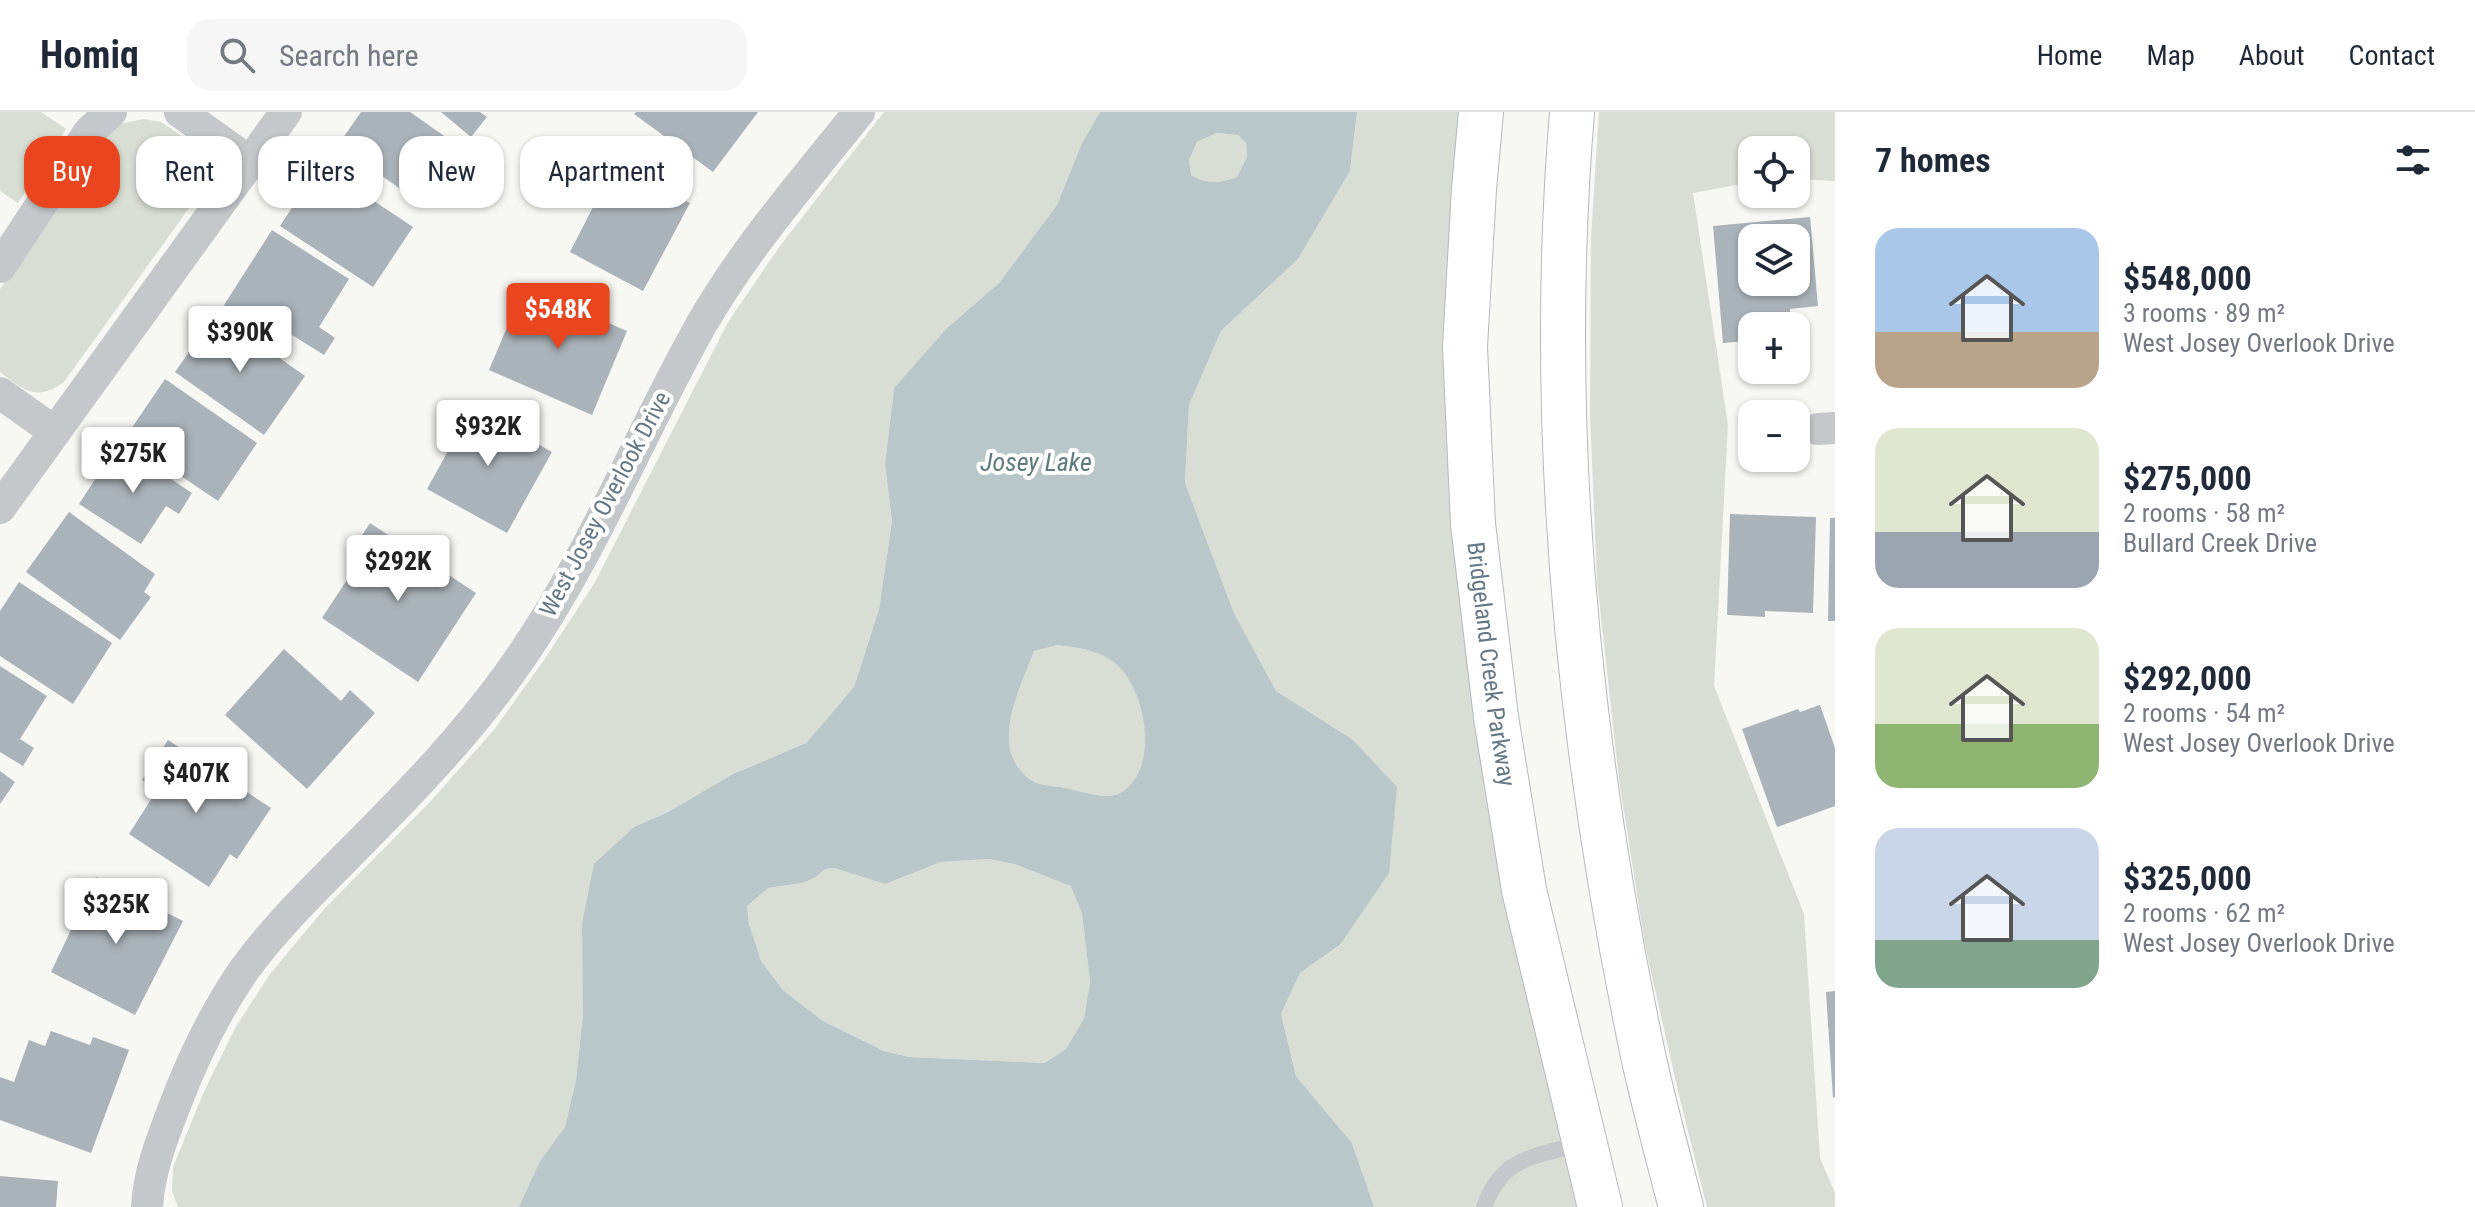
<!DOCTYPE html>
<html lang="en">
<head>
<meta charset="utf-8">
<style>
	:root { --surface:#fff; --page:#f6f6f7; --text:#1f2937; --muted:#747a83; --line:#e0e1e3; --accent:#e94620 }
	body { margin:0; font-family:"Roboto Condensed",sans-serif; background:var(--page); color:var(--text); height:100vh; display:flex; flex-direction:column; font-size:30px; white-space:nowrap }
	* { box-sizing:border-box; margin:0 }
	p { font-size:26px; color:var(--muted) }
	.icon { flex:none; width:44px; height:44px; fill:none; stroke:currentColor; stroke-width:2; stroke-linecap:round; stroke-linejoin:round }
	.map { position:relative; flex:1; overflow:hidden }
	.side { display:flex; flex-direction:column; background:var(--surface); width:640px }
	.side>* { flex:none }
	.guide { position:absolute; left:24px; top:24px; width:760px; height:72px; display:flex; gap:16px }
	.fabs { position:absolute; left:1738px; top:24px; display:grid; gap:16px }
	.fabs a { display:grid; place-items:center; width:72px; height:72px; border-radius:16px; background:var(--surface); box-shadow:0 2px 6px #0004; font-size:40px }
	.price { position:absolute; translate:-50% -68px; padding:0 18px; border-radius:8px; background:#fff; color:#222; font-size:26px; line-height:52px; filter:drop-shadow(0 2px 4px #0008) }
	.price::after { content:''; position:absolute; left:50%; top:48px; width:24px; height:18px; margin-left:-12px; background:inherit; clip-path:polygon(0 0,100% 0,50% 100%) }
	.price.on { background:var(--accent); color:#fff }
	ul { padding:0; list-style:none }
	li { display:flex; align-items:center; gap:24px; height:200px; padding:0 40px }
	li span { display:grid; place-items:center; flex:none; width:224px; height:160px; border-radius:24px; color:#555 }
	li>.icon { margin-inline-start:auto }
	span .icon { width:96px; height:96px; fill:#fffc; stroke-width:1 }
	li b { font-size:34px }
	h2 { display:flex; justify-content:space-between; align-items:center; height:96px; padding:0 40px; font-size:34px }
	.pill { padding:0 28px; border-radius:24px; background:var(--surface); box-shadow:0 2px 6px #0004; font-size:28px; line-height:72px }
	.pill.on { background:var(--accent); color:#fff }
	header { display:flex; align-items:center; gap:48px; box-sizing:border-box; height:112px; padding:0 40px; background:var(--surface); border-bottom:2px solid var(--line) }
	header strong { font-size:38px }
	nav { display:flex; gap:44px; margin-inline-start:auto; font-size:28px }
	.search { width:560px; height:72px; background:var(--page); display:flex; align-items:center; gap:20px; box-sizing:border-box; padding:0 28px; border-radius:24px; color:var(--muted); font-size:30px }
	main { display:flex; flex:1; min-height:0 }
	.map>svg:first-child { display:block }
</style>
</head>
<body>
<header>
<strong>Homiq</strong>
<div class="search"><svg class="icon" aria-label="search" viewBox="0 0 24 24"><circle cx="10" cy="10" r="6"/><path d="M15 15l6 6"/></svg>Search here</div>
<nav><a>Home</a><a>Map</a><a>About</a><a>Contact</a></nav>
</header>
<main>
<div class="map">
<svg width="1835" height="1095" viewBox="0 0 1835 1095">
	<rect width="100%" height="100%" fill="#f7f7f3"/>
	<path fill="#d8ded4" d="M0,0H41L66,17L18,91L0,79Z
		M884,0H1100L1082,31L1057,93L999,171L946,217L894,276L885,352L892,409L879,497L854,575L806,631L733,662L668,700L634,715L583,902L576,968L565,1015L540,1049L522,1092L519,1095H178L172,1079L173,1055L203,982L235,916L270,862L325,796L430,690L493,619L542,551L594,472L728,210L780,134Z
		M1357,0H1470L1459,225L1587,1095H1374L1352,1031L1296,964L1281,902L1300,861L1341,833L1352,627L1276,579L1234,501L1185,371L1189,293L1221,219L1298,147L1350,59Z
		M1599,0H1835V69L1796,67V38H1752V70L1693,81L1728,313L1714,574L1804,802L1820,1046L1835,1081V1095H1707L1678,979L1645,833L1619,667L1597,469L1590,301L1591,125Z
		M144,7L161,10L200,36L208,62L202,78L64,270C36,290 24,278 0,260V177L105,22L124,11Z
		M1217,21L1238,23L1246,30L1247,45L1237,65C1219,71 1208,73 1191,63L1189,48L1197,30Z
		M1057,533C1076,536 1098,537 1115,550C1146,576 1161,658 1120,681C1106,689 1081,679 1066,676C1056,674 1039,674 1031,668C987,637 1020,577 1034,538Z
		M989,747L1014,752L1072,774L1082,802L1090,870L1084,906L1066,937L1046,951L909,945L884,939L823,909L783,878L761,849L749,812L747,794L768,776L803,771L816,765L824,757L834,756L885,772L941,750Z"/>
	<path fill="#b9c7ca" fill-rule="evenodd" d="M1100,0H1357L1350,59L1298,147L1221,219L1189,293L1185,371L1234,501L1276,579L1352,627L1397,675L1389,761L1340,833L1300,861L1281,902L1296,964L1352,1031L1374,1095H519L540,1049L565,1015L576,968L583,902L582,812L594,752L634,715L668,700L733,662L806,631L854,575L879,497L892,409L885,352L894,276L946,217L999,171L1057,93L1082,31ZM1217,21L1238,23L1246,31L1247,45L1237,65C1219,71 1208,73 1191,63L1189,48L1197,30ZM1057,533C1076,536 1098,537 1115,551C1146,576 1161,658 1120,681C1106,689 1081,679 1066,676C1056,674 1039,674 1031,668C987,637 1020,577 1034,539ZM989,747L1014,752L1071,774L1082,802L1090,870L1084,906L1066,937L1045,951L909,945L884,939L823,909L783,878L761,849L749,812L747,794L768,776L803,771L816,765L825,757L834,756L885,772L941,750Z"/>
	<path fill="#aab3b9" fill-rule="evenodd" d="M361,0H410L450,28L436,47L442,51L416,88L338,33Z
		M441,0H480L487,5L471,25Z
		M636,0H758L713,60L634,2Z
		M320,53L413,115L373,175L280,114Z
		M600,53L656,83L661,75L690,91L643,179L570,140L594,93L582,87Z
		M1810,105L1818,194L1790,197L1791,214L1746,212L1748,229L1723,231L1713,114ZM1752,126H1796V170H1752Z
		M272,118L349,167L319,215L335,226L324,243L265,206L259,216L224,193Z
		M524,175L627,219L592,303L489,258Z
		M216,201L305,264L264,323L175,260Z
		M165,267L257,331L218,389L125,326Z
		M463,290L552,340L507,421L427,377L453,330L444,325Z
		M118,332L192,381L179,402L166,394L141,432L79,392Z
		M69,400L155,462L144,480L151,485L120,528L26,460Z
		M1730,402L1816,405L1813,501L1765,499V505L1727,503Z
		M1830,406H1835V509H1828Z
		M370,411L476,481L418,570L322,506L360,448L350,442Z
		M19,470L112,531L73,592L0,544V499Z
		M284,537L341,589L350,578L375,601L307,677L225,603Z
		M0,554L47,584L20,627L34,636L23,654L0,640Z
		M1820,593L1835,636V694L1777,715L1742,617L1798,597L1800,600Z
		M168,628L271,696L237,747L230,742L209,775L129,722L157,678L142,668Z
		M0,659L15,670L0,692Z
		M96,765L183,809L135,903L51,860Z
		M1835,879V985L1833,986L1826,880Z
		M51,919L90,933L93,925L129,938L91,1041L0,1008V965L14,970L29,928L45,934Z
		M0,1064L58,1069L56,1095H0Z"/>
	<g fill="none" stroke-linecap="round" stroke-linejoin="round">
		<defs>
			<g id="secondary">
				<path id="s1" d="M1481,0L1474,77L1465,235L1473,412L1496,605L1524,778L1600,1095"/>
				<path d="M1572,0C1546,315 1578,634 1643,943C1654,994 1668,1044 1681,1095"/>
			</g>
		</defs>
		<use href="#secondary" stroke="#b4babe" stroke-width="46"/>
		<path stroke="#c4c8cb" stroke-width="16" d="M1484,1095C1503,1043 1534,1046 1582,1031"/>
		<path stroke="#c4c8cb" stroke-width="32" d="M180,0L250,50
			M0,155L89,20L111,0
			M0,281L55,320
			M1818,317L1835,316
			M0,396L286,0
			M147,1095C149,1059 162,1027 175,993C193,946 215,900 244,858C275,815 314,778 351,740C412,679 472,617 521,545C593,441 639,323 701,213C745,136 804,69 859,0"/>
		<use href="#secondary" stroke="#fff" stroke-width="44"/>
	</g>
	<g text-anchor="middle" stroke-width="8" stroke-linejoin="round" paint-order="stroke">
		<g font-size="24" fill="#647885" stroke="#fff">
			<text transform="translate(605 392) rotate(-62)" y="8">West Josey Overlook Drive</text>
			<text dy="8" stroke="none"><textPath href="#s1" startOffset="554">Bridgeland Creek Parkway</textPath></text>
		</g>
		<g font-size="26" font-style="italic" fill="#607a82" stroke="#fff">
			<text x="1036" y="359">Josey Lake</text>
		</g>
	</g>
</svg>
<div class="fabs">
<a><svg class="icon" aria-label="locate" viewBox="0 0 24 24"><circle cx="12" cy="12" r="6"/><path d="M12 2v4M12 18v4M2 12h4M18 12h4"/></svg></a>
<a><svg class="icon" aria-label="layers" viewBox="0 0 24 24"><path d="M12 4l9 5-9 5-9-5zM3 14l9 5 9-5"/></svg></a>
<a>+</a>
<a>−</a>
</div>
<b class="price on" style="left:558px;top:239px">$548K</b>
<b class="price" style="left:240px;top:262px">$390K</b>
<b class="price" style="left:488px;top:356px">$932K</b>
<b class="price" style="left:133px;top:383px">$275K</b>
<b class="price" style="left:398px;top:491px">$292K</b>
<b class="price" style="left:196px;top:703px">$407K</b>
<b class="price" style="left:116px;top:834px">$325K</b>
<div class="guide">
<a class="pill on">Buy</a>
<a class="pill">Rent</a>
<a class="pill">Filters</a>
<a class="pill">New</a>
<a class="pill">Apartment</a>
</div>
</div>
<section class="side">
<h2>7 homes<svg class="icon" aria-label="filters" viewBox="0 0 24 24"><path d="M4 7h16M4 17h16"/><circle cx="9" cy="7" r="2"/><circle cx="15" cy="17" r="2"/></svg></h2>
<ul>
<li><span style="background:linear-gradient(#a9c7e8 65%,#b9a48a 0)"><svg class="icon" aria-label="home" viewBox="0 0 24 24"><path d="M3 11l9-7 9 7M6 9v11h12V9"/></svg></span><div><b>$548,000</b><p>3 rooms · 89 m²</p><p>West Josey Overlook Drive</p></div></li>
<li><span style="background:linear-gradient(#dfe7d0 65%,#9aa5b1 0)"><svg class="icon" aria-label="home" viewBox="0 0 24 24"><path d="M3 11l9-7 9 7M6 9v11h12V9"/></svg></span><div><b>$275,000</b><p>2 rooms · 58 m²</p><p>Bullard Creek Drive</p></div></li>
<li><span style="background:linear-gradient(#dfe7d0 60%,#8fb573 0)"><svg class="icon" aria-label="home" viewBox="0 0 24 24"><path d="M3 11l9-7 9 7M6 9v11h12V9"/></svg></span><div><b>$292,000</b><p>2 rooms · 54 m²</p><p>West Josey Overlook Drive</p></div></li>
<li><span style="background:linear-gradient(#c9d6e8 70%,#7fa58c 0)"><svg class="icon" aria-label="home" viewBox="0 0 24 24"><path d="M3 11l9-7 9 7M6 9v11h12V9"/></svg></span><div><b>$325,000</b><p>2 rooms · 62 m²</p><p>West Josey Overlook Drive</p></div></li>
</ul>
</section>
</main>
</body>
</html>
